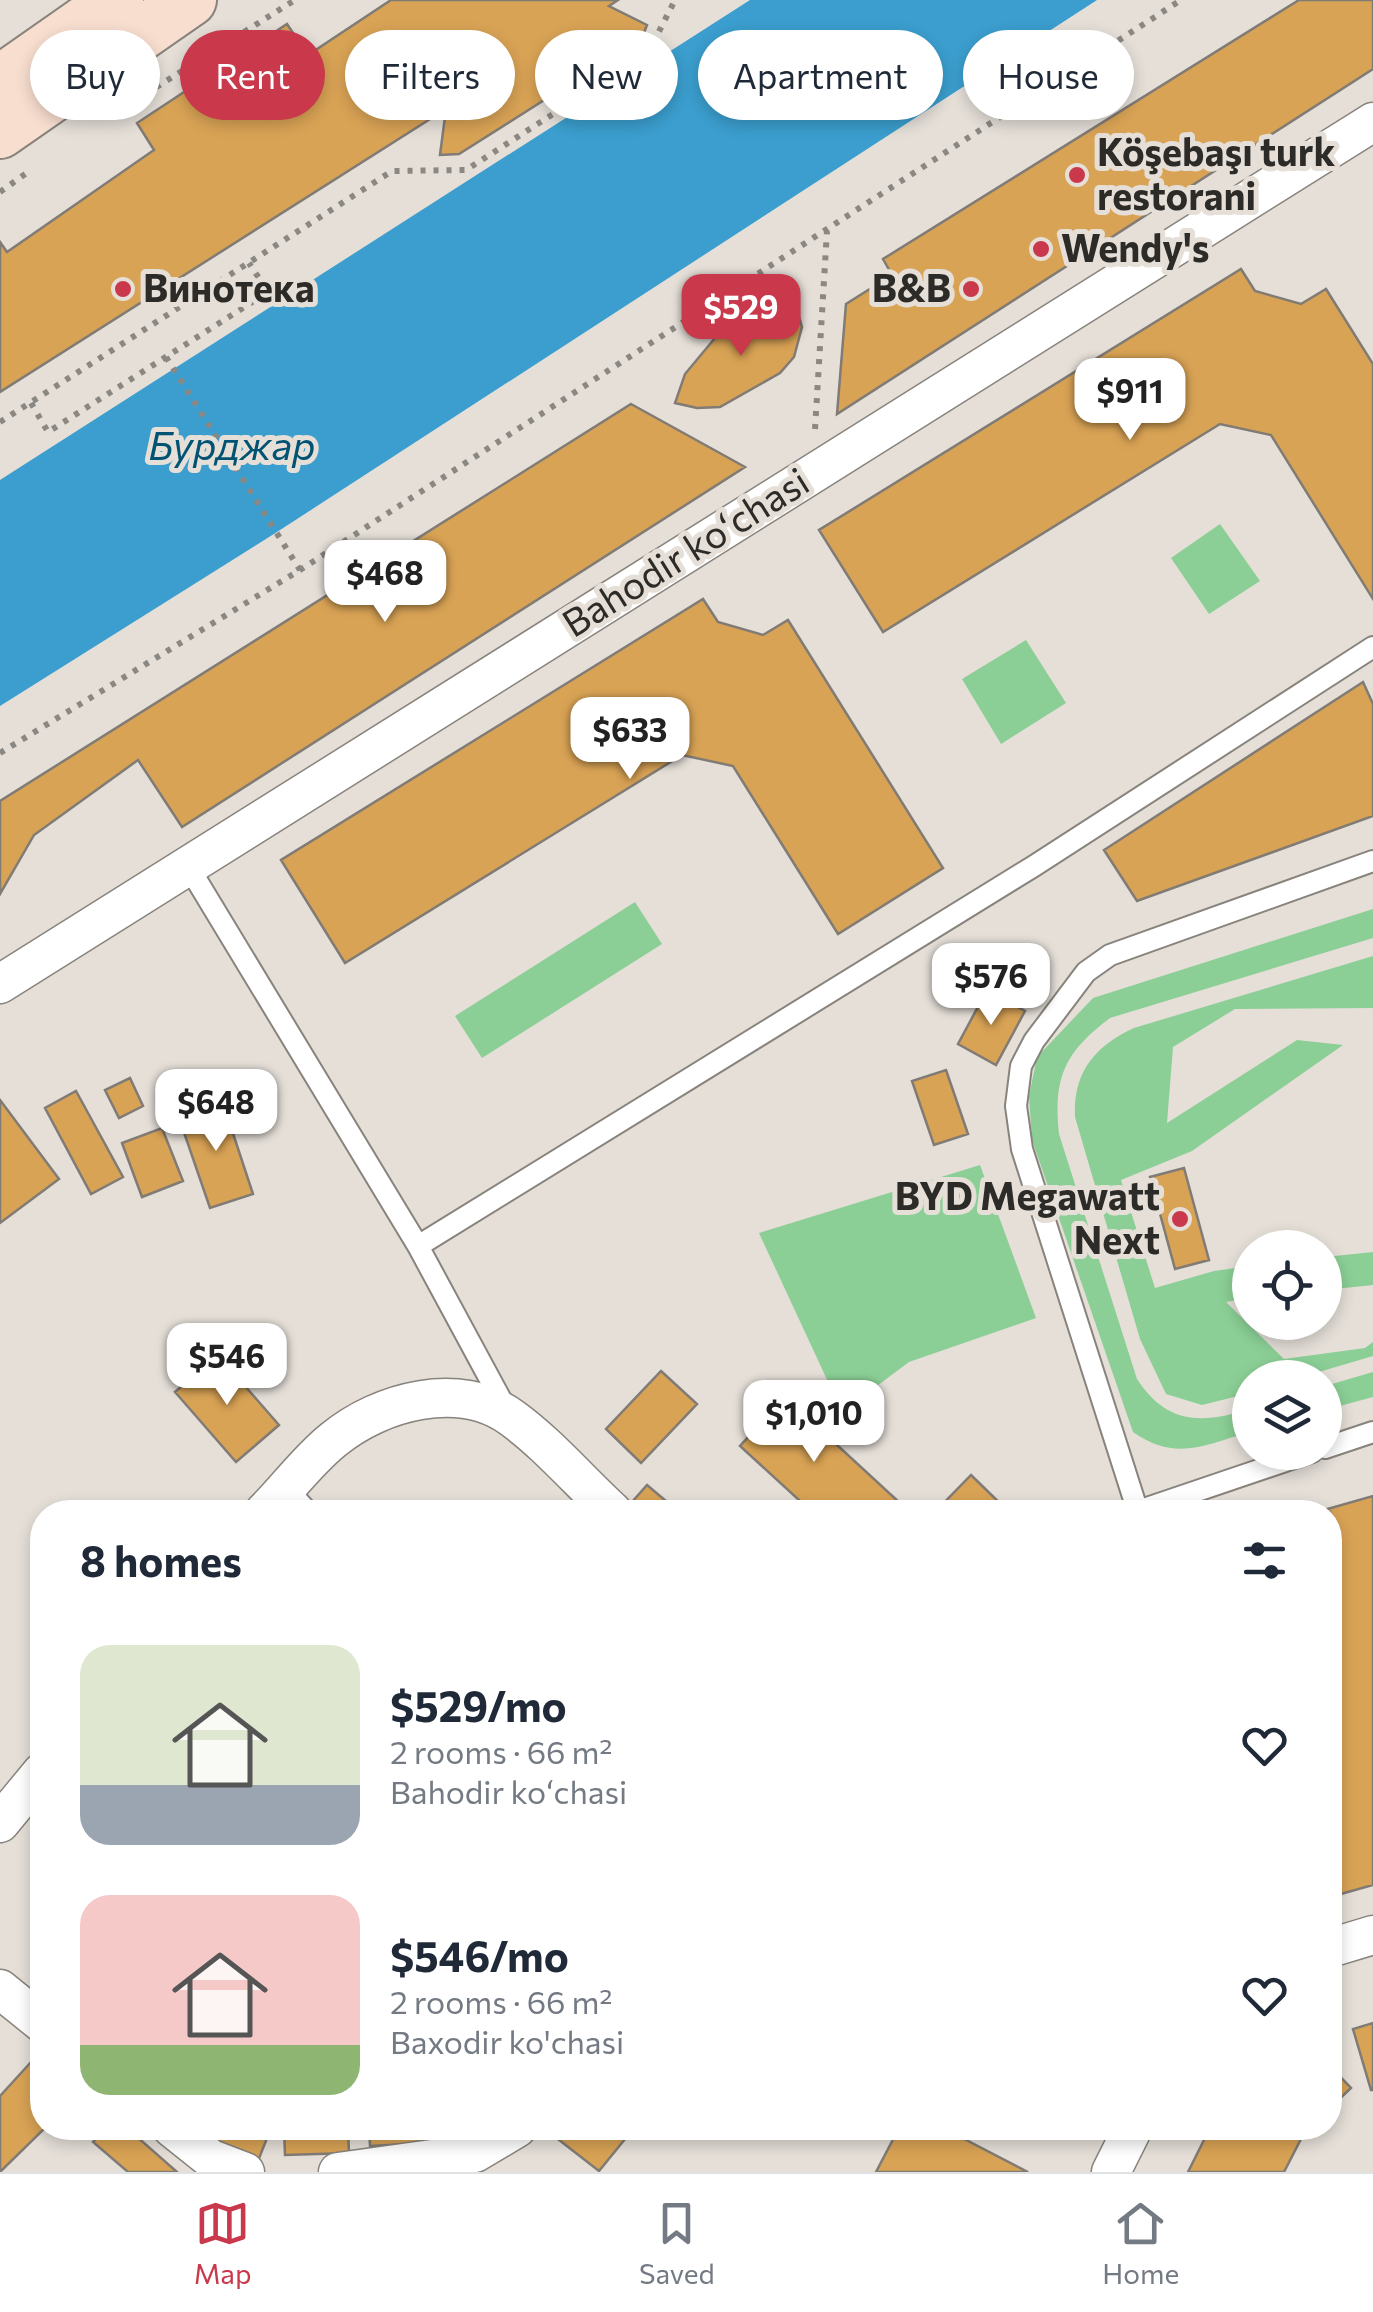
<!DOCTYPE html>
<html lang="en">
<head>
<meta charset="utf-8">
<style>
	:root { --surface:#fff; --page:#f6f6f7; --text:#1f2937; --muted:#747a83; --line:#e0e1e3; --accent:#c9384b }
	body { margin:0; font-family:Commissioner,sans-serif; background:var(--page); color:var(--text); height:100vh; display:flex; flex-direction:column; font-size:38px; white-space:nowrap }
	* { box-sizing:border-box; margin:0 }
	p { font-size:32px; color:var(--muted) }
	.icon { flex:none; width:55px; height:55px; fill:none; stroke:currentColor; stroke-width:2; stroke-linecap:round; stroke-linejoin:round }
	.map { position:relative; flex:1; overflow:hidden }
	.side { position:absolute; left:30px; top:1500px; width:1312px; height:640px; display:flex; flex-direction:column; background:var(--surface); border-radius:40px; box-shadow:0 5px 15px #0003 }
	.side>* { flex:none }
	.hud { position:absolute; left:30px; top:30px; width:1315px; height:90px; display:flex; gap:20px }
	.fabs { position:absolute; left:1232px; top:1230px; display:grid; gap:20px }
	.fabs a { display:grid; place-items:center; width:110px; height:110px; border-radius:50%; background:var(--surface); box-shadow:0 5px 15px #0003; font-size:50px }
	.price { position:absolute; translate:-50% -85px; padding:0 22px; border-radius:20px; background:#fff; color:#222; font-size:32px; line-height:65px; filter:drop-shadow(0 2px 5px #0008) }
	.price::after { content:''; position:absolute; left:50%; top:60px; width:30px; height:22px; margin-left:-15px; background:inherit; clip-path:polygon(0 0,100% 0,50% 100%) }
	.price.active { background:var(--accent); color:#fff }
	ul { padding:0; list-style:none }
	li { display:flex; align-items:center; gap:30px; height:250px; padding:0 50px }
	li span { display:grid; place-items:center; flex:none; width:280px; height:200px; border-radius:30px; color:#555 }
	li>.icon { margin-inline-start:auto }
	span .icon { width:120px; height:120px; fill:#fffc; stroke-width:1 }
	li b { font-size:42px }
	h2 { display:flex; justify-content:space-between; align-items:center; height:120px; padding:0 50px; font-size:42px }
	.tag { padding:0 35px; border-radius:45px; background:var(--surface); box-shadow:0 5px 15px #0003; font-size:35px; line-height:90px }
	.tag.active { background:var(--accent); color:#fff }
	.dock { display:flex; justify-content:space-around; align-items:center; height:140px; border-top:2px solid var(--line); background:var(--surface); font-size:28px; color:var(--muted) }
	.dock a { display:grid; justify-items:center; gap:5px }
	.dock .active { color:var(--accent) }
	.map>svg:first-child { display:block }
</style>
</head>
<body>
<div class="map">
<svg width="1373" height="2172" viewBox="0 0 1373 2172">
	<rect width="100%" height="100%" fill="#e5dfd8"/>
	<path fill="#8bcf96" d="M1220,524L1260,581L1209,614L1171,558Z
		M1026,640L1066,703L1001,744L962,679Z
		M635,902L662,944L482,1058L455,1016Z
		M1373,909V938L1110,1018C1065,1052 1053,1077 1059,1134L1137,1379C1167,1425 1202,1424 1250,1409V1432C1204,1445 1176,1462 1133,1432L1032,1140L1029,1096L1037,1057L1093,998Z
		M1373,956V1008L1235,1009L1173,1047L1167,1123L1297,1040L1343,1045L1192,1151L1121,1180L1155,1288L1214,1271L1250,1266V1298L1226,1302L1284,1359L1365,1348L1373,1342V1356L1302,1377L1250,1378V1393L1202,1405L1166,1394L1140,1339L1075,1117C1073,1072 1095,1046 1134,1028Z
		M980,1165L1036,1318L909,1362L842,1412L759,1233Z
		M1373,1252V1285L1325,1290V1257Z
		M1373,1372V1397L1325,1410V1386Z"/>
	<path fill="#3b9ece" d="M750,0H1097L277,532L0,706V480Z"/>
	<path fill="#d9a355" stroke="#807b75" stroke-width="2.5" d="M391,0H618L609,6L647,25L642,38L459,154L440,155L446,109L0,392V242L7,252L154,150L137,123L287,24L308,55Z
		M1299,0H1373V69L837,414L846,304L892,275L883,259Z
		M1241,269L1255,291L1301,304L1326,289L1373,364V599L1271,435L1220,424L883,632L819,530Z
		M779,310L799,317L802,327L794,357L780,373L720,407L697,408L675,403L685,374L720,332L759,312Z
		M631,404L745,467L182,827L138,760L34,835L0,894V801Z
		M703,599L718,622L763,635L788,620L943,868L838,934L733,766L682,755L345,963L281,860Z
		M1363,682L1373,704V816L1137,901L1104,850Z
		M987,990L1025,1011L996,1065L958,1044Z
		M946,1070L968,1134L934,1145L912,1081Z
		M130,1078L143,1106L119,1118L105,1090Z
		M76,1091L123,1177L91,1194L45,1108Z
		M0,1100L59,1179L0,1223Z
		M222,1100L253,1194L210,1208L178,1115Z
		M162,1128L183,1181L142,1197L122,1143Z
		M1184,1168L1209,1260L1175,1269L1150,1177Z
		M218,1355L279,1425L236,1462L175,1392Z
		M661,1371L697,1404L641,1463L606,1429Z
		M785,1397L900,1503L891,1512H812L740,1446Z
		M971,1475L1009,1512H935Z
		M647,1485L679,1512H628L625,1510Z
		M1373,1496V1885L1330,1897V1512H1317Z
		M1373,2023V2090H1371L1353,2029Z
		M42,2050L45,2128L0,2172V2096Z
		M1330,2066L1351,2088L1330,2108Z
		M106,2128H127L177,2172H128L93,2142Z
		M209,2128H271L258,2161L204,2140Z
		M284,2128H348L349,2153L285,2155Z
		M369,2128H463V2141L370,2146Z
		M560,2128H634L599,2171L554,2136Z
		M899,2128H943L1028,2172H876Z
		M1210,2128H1288L1303,2135L1284,2172H1188Z"/>
	<g fill="none" stroke-linecap="round" stroke-linejoin="round">
		<defs>
			<path id="lane" d="M188,866L418,1246
				M506,1409L418,1246L1034,866L1373,647
				M1325,1448L1373,1432
				M287,1489L308,1512
				M1138,1511L1312,1452
				M1138,1512L1022,1149L1016,1106L1021,1066L1034,1041L1086,972L1110,955L1373,861"/>
			<path id="street" d="M0,984L1373,122
				M264,1512C287,1489 308,1460 333,1440C380,1401 460,1380 512,1418C548,1444 580,1482 613,1512
				M0,1823L42,1772
				M1330,1948L1373,1935
				M0,1989L42,2023
				M172,2128L211,2159L245,2172
				M338,2172L475,2153L517,2128
				M1111,2172L1133,2128"/>
			<path id="secondary" d="M0,82L117,0
				M0,132L190,0"/>
		</defs>
		<use href="#lane" stroke="#88837c" stroke-width="24"/>
		<use href="#street" stroke="#88837c" stroke-width="41"/>
		<use href="#secondary" stroke="#88837c" stroke-width="56"/>
		<path stroke="#8b8782" stroke-width="6" stroke-dasharray="5 8" stroke-linecap="butt" d="M1083,35L1097,56
			M112,115L295,0
			M0,192L28,172
			M166,357L300,570
			M31,403L48,432L268,292L249,263
			M0,422L392,171L466,170L648,53L675,0
			M815,429L827,231
			M0,753L300,570L1181,0"/>
		<use href="#lane" stroke="#fff" stroke-width="20"/>
		<use href="#street" stroke="#fff" stroke-width="38"/>
		<use href="#secondary" stroke="#f8decf" stroke-width="52"/>
	</g>
	<g fill="#c9384b" stroke="#e5dfd8" stroke-width="4">
		<circle cx="1077" cy="175" r="10"/>
		<circle cx="1041" cy="249" r="10"/>
		<circle cx="123" cy="289" r="10"/>
		<circle cx="971" cy="289" r="10"/>
		<circle cx="1180" cy="1219" r="10"/>
	</g>
	<g text-anchor="middle" stroke-width="10" stroke-linejoin="round" paint-order="stroke">
		<g font-size="38" font-weight="bold" fill="#2d2b28" stroke="#e5dfd8" text-anchor="start">
			<text x="1097" y="166">Köşebaşı turk<tspan x="1097" dy="44">restorani</tspan></text>
			<text x="1061" y="262">Wendy's</text>
			<text x="143" y="302">Винотека</text>
			<text x="951" y="302" text-anchor="end">B&amp;B</text>
			<text x="1160" y="1210" text-anchor="end">BYD Megawatt<tspan x="1160" dy="44">Next</tspan></text>
		</g>
		<g font-size="38" fill="#2d2b28" stroke="#e5dfd8">
			<text transform="translate(686 553) rotate(-32)" y="13">Bahodir koʻchasi</text>
		</g>
		<g font-size="40" font-style="italic" fill="#005373" stroke="#e5dfd8">
			<text x="232" y="460">Бурджар</text>
		</g>
	</g>
</svg>
<div class="fabs">
<a><svg class="icon" aria-label="locate" viewBox="0 0 24 24"><circle cx="12" cy="12" r="6"/><path d="M12 2v4M12 18v4M2 12h4M18 12h4"/></svg></a>
<a><svg class="icon" aria-label="layers" viewBox="0 0 24 24"><path d="M12 4l9 5-9 5-9-5zM3 14l9 5 9-5"/></svg></a>
</div>
<b class="price active" style="left:741px;top:359px">$529</b>
<b class="price" style="left:1130px;top:443px">$911</b>
<b class="price" style="left:385px;top:625px">$468</b>
<b class="price" style="left:630px;top:782px">$633</b>
<b class="price" style="left:991px;top:1028px">$576</b>
<b class="price" style="left:216px;top:1154px">$648</b>
<b class="price" style="left:227px;top:1408px">$546</b>
<b class="price" style="left:814px;top:1465px">$1,010</b>
<div class="hud">
<a class="tag">Buy</a>
<a class="tag active">Rent</a>
<a class="tag">Filters</a>
<a class="tag">New</a>
<a class="tag">Apartment</a>
<a class="tag">House</a>
</div>
<section class="side">
<h2>8 homes<svg class="icon" aria-label="filters" viewBox="0 0 24 24"><path d="M4 7h16M4 17h16"/><circle cx="9" cy="7" r="2"/><circle cx="15" cy="17" r="2"/></svg></h2>
<ul>
<li><span style="background:linear-gradient(#dfe7d0 70%,#9aa5b1 0)"><svg class="icon" aria-label="home" viewBox="0 0 24 24"><path d="M3 11l9-7 9 7M6 9v11h12V9"/></svg></span><div><b>$529/mo</b><p>2 rooms · 66 m²</p><p>Bahodir koʻchasi</p></div><svg class="icon" aria-label="heart" viewBox="0 0 24 24"><path d="M12 20l-8-8c-3-5 5-10 8-4 3-6 11-1 8 4z"/></svg></li>
<li><span style="background:linear-gradient(#f6c9c9 75%,#8fb573 0)"><svg class="icon" aria-label="home" viewBox="0 0 24 24"><path d="M3 11l9-7 9 7M6 9v11h12V9"/></svg></span><div><b>$546/mo</b><p>2 rooms · 66 m²</p><p>Baxodir ko'chasi</p></div><svg class="icon" aria-label="heart" viewBox="0 0 24 24"><path d="M12 20l-8-8c-3-5 5-10 8-4 3-6 11-1 8 4z"/></svg></li>
</ul>
</section>
</div>
<nav class="dock">
<a class="active"><svg class="icon" aria-label="map" viewBox="0 0 24 24"><path d="M3 6l6-2 6 2 6-2v14l-6 2-6-2-6 2zM9 4v14M15 6v14"/></svg>Map</a>
<a><svg class="icon" aria-label="saved" viewBox="0 0 24 24"><path d="M7 4h10v16l-5-4-5 4z"/></svg>Saved</a>
<a><svg class="icon" aria-label="home" viewBox="0 0 24 24"><path d="M3 11l9-7 9 7M6 9v11h12V9"/></svg>Home</a>
</nav>
</body>
</html>
